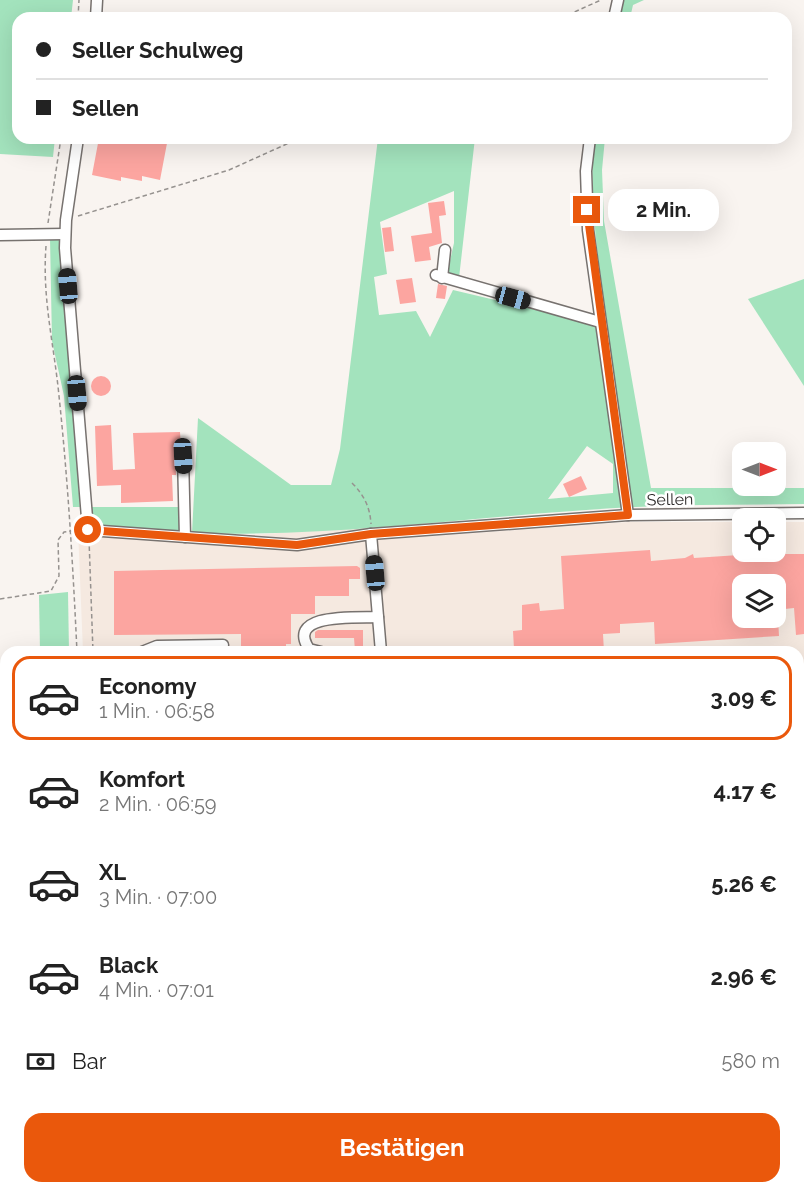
<!DOCTYPE html>
<html lang="de">
<meta charset="utf-8">
<style>
:root{--surface:#fff;--page:#f6f6f6;--text:#222;--muted:#767676;--line:#e0e0e0;--accent:#ea580c}
body{margin:0;font-family:Raleway,sans-serif;background:var(--page);color:var(--text);height:100vh;display:flex;flex-direction:column;font-size:22px;white-space:nowrap}
*{box-sizing:border-box;margin:0}
p{font-size:20px;color:var(--muted)}
.icon{flex:none;width:33px;height:33px;fill:none;stroke:currentColor;stroke-width:2;stroke-linecap:round;stroke-linejoin:round}
.map{position:relative;flex:1;overflow:hidden}
.side{position:absolute;left:0px;top:646px;width:804px;height:548px;display:flex;flex-direction:column;background:var(--surface);border-radius:18px 18px 0 0;box-shadow:0 6px 24px #0002}
.side>*{flex:none}
.top-card{position:absolute;left:12px;top:12px;width:780px;height:132px;border-radius:18px;box-shadow:0 6px 24px #0002;display:grid;align-content:center;height:132px;padding:0 24px;background:var(--surface)}
.needle{width:39px;rotate:90deg}
.fabs{position:absolute;left:732px;top:442px;display:grid;gap:12px}
.fabs a{display:grid;place-items:center;width:54px;height:54px;border-radius:12px;background:var(--surface);box-shadow:0 6px 24px #0002;font-size:30px}
.end{position:absolute;width:27px;height:27px;margin:-14px;border:8px solid #ea580c;background:#fff;box-shadow:0 0 0 3px #fff}
.from{border-radius:50%}
.bubble{position:absolute;height:42px;border-radius:18px;background:var(--surface);box-shadow:0 6px 24px #0002;font-size:20px;font-weight:700;line-height:42px;text-align:center}
.car{position:absolute;width:18px;height:36px;margin:-18px -9px;border-radius:8px;box-shadow:0 0 4px 2px #0007;background:linear-gradient(#222 24%,#8ab4d8 0 40%,#222 0 76%,#8ab4d8 0 86%,#222 0)}
.top-card b{display:flex;align-items:center;gap:21px;height:57px;font-size:22px}
.top-card b+b{border-top:2px solid var(--line)}
.top-card i{width:15px;height:15px;background:var(--text)}
ul{padding:10px 0 0;list-style:none}
li{display:flex;align-items:center;gap:18px;height:84px;margin:0 12px 9px;padding:0 12px;border:3px solid transparent;border-radius:18px}
li div{flex:1}
li b{display:block;font-size:22px}
li em{font-style:normal;font-weight:700}
li.on{border-color:var(--accent)}
li>.icon{width:54px;height:54px;stroke-width:1.5}
.pay{display:flex;align-items:center;gap:15px;height:66px;padding:0 24px;font-size:22px}
.pay p{margin-inline-start:auto}
.primary-button{display:flex;gap:12px;margin-top:auto;padding:12px 24px}
.primary-button a{flex:1;height:69px;border-radius:18px;background:var(--accent);color:#fff;font-size:24px;font-weight:700;line-height:69px;text-align:center}
.map>svg:first-child{display:block}
.built{fill:#f5e9e0;fill-rule:evenodd}
.green{fill:#a3e3bd;fill-rule:evenodd}
.building{fill:#fca5a0}
.lines{fill:none;stroke-linecap:round;stroke-linejoin:round}
.minor-casing{stroke:#77726f;stroke-width:13}
.path{stroke:#96928f;stroke-width:1.5;stroke-dasharray:4.5 3;stroke-linecap:butt}
.minor{stroke:#fff;stroke-width:10}
.route{stroke:#ea580c;stroke-width:8}
.labels{text-anchor:middle;stroke-width:5;stroke-linejoin:round;paint-order:stroke}
.street-label{font-size:16px;fill:#2f2d2c;stroke:#fff}
</style>
<div class="map">
<svg width="804" height="1193" viewBox="0 0 804 1193">
<rect width="100%" height="100%" fill="#f9f4f0"/>
<path class="built" d="M628,522H742V552H776V522H804V1193H88V1188H798V652H83L78,529L250,535L377,526L379,540ZM742,585H776V618H742Z"/>
<g class="green">
<path d="M0,0H73L71,18H18V138H55L53,157L0,154Z"/>
<path d="M624,0H644L633,5L630,18H620Z"/>
<path d="M378,138H475L459,278L447,274L454,243V191L380,222L387,274L374,277L379,315L416,311L430,337L453,290L608,327C599,264 588,202 594,138H605L602,170L604,221L651,488H804V504C748,505 692,504 636,507C488,514 340,538 192,533L198,418L291,485H331L340,449ZM587,446L613,464V493L548,499Z"/>
<path d="M50,238L60,239L80,507H73L64,396L52,341Z"/>
<path d="M804,279V386L748,299Z"/>
<path d="M90,507H180L179,532L92,525Z"/>
<path d="M68,592L69,652H40L39,595Z"/>
<path d="M804,697V766H798V698Z"/>
</g>
<g class="building">
<path d="M99,138H168L160,180L142,176V181L121,177V181L92,175Z"/>
<path d="M444,201L446,215L439,216L442,243L429,247L431,260L415,262L411,236L432,233L428,203Z"/>
<path d="M391,227L394,251L385,252L382,228Z"/>
<path d="M412,278L416,302L400,304L396,280Z"/>
<path d="M438,284L447,286L445,299L436,298Z"/>
<circle cx="101" cy="386" r="10"/>
<path d="M111,425L113,470L135,469L133,433L180,432L181,447L175,448L176,475H172L173,501L121,503V485L97,486L95,426Z"/>
<path d="M581,476L587,489L569,497L563,484Z"/>
<path d="M650,550L651,561L685,558L693,554L694,558L739,555V551L748,554H804V634L796,635L794,608L776,610V585H742V618H778L779,636L655,644L654,622L620,624V633L603,634L604,652H523V649H514L513,631L522,630V605L539,603L540,611L564,609L561,556Z"/>
<path d="M357,566L360,568V579H349V596H315V614H291V644H286V652H241V634L114,635V571Z"/>
<path d="M318,630H363V650L355,651L354,638H315V632Z"/>
</g>
<g class="lines">
<g class="minor-casing">
<g id="minor">
<path d="M96,18L97,0"/>
<path d="M614,18L618,0"/>
<path d="M78,138L66,220L65,248L88,530L297,545L371,534L628,515L804,513"/>
<path d="M590,138L586,171L588,230L628,515"/>
<path d="M0,235L65,234"/>
<path d="M436,275L600,322"/>
<path d="M442,278L445,250"/>
<path d="M183,456L185,537"/>
<path d="M371,534L381,652"/>
<path d="M142,652L157,646L223,645"/>
<path d="M321,652L309,649C285,612 358,618 378,617"/>
<path d="M798,778H804"/>
<path d="M0,783H6"/>
<path d="M798,941L804,940"/>
<path d="M798,1071L804,1091"/>
<path d="M798,1160L804,1159"/>
<path d="M75,1188V1193"/>
<path d="M224,1188V1193"/>
<path d="M627,1188L629,1193"/>
<path d="M266,1193V1188"/>
<path d="M304,1193V1188"/>
<path d="M410,1193L411,1188"/>
</g>
</g>
<g class="path">
<path d="M78,18L79,0"/>
<path d="M561,18L601,0"/>
<path d="M78,216L229,170L300,138"/>
<path d="M48,223L61,138"/>
<path d="M46,246C42,299 54,344 59,396C68,481 73,567 77,652"/>
<path d="M352,483C364,495 370,507 371,524"/>
<path d="M89,539L93,652"/>
<path d="M0,599L51,591L59,576L58,540L64,532L78,530"/>
<path d="M798,1059H804"/>
<path d="M88,1188V1193"/>
<path d="M103,1193V1188"/>
</g>
<use href="#minor" class="minor"/>
</g>
<g class="lines">
<path class="route" d="M88,530L297,545L371,534L628,515L587,210"/>
</g>
<g class="labels">
<g class="street-label">
<text transform="translate(670 499) rotate(-1)" y="6">Sellen</text>
</g>
</g>
</svg>
<div class="fabs">
<a><svg class="needle" viewBox="-14 -14 28 28"><path d="M0-13l5 13h-10z" fill="#e53935"/><path d="M0 13l5-13h-10z" fill="#767676"/></svg></a>
<a><svg class="icon" aria-label="locate" viewBox="0 0 24 24"><circle cx="12" cy="12" r="6"/><path d="M12 2v4M12 18v4M2 12h4M18 12h4"/></svg></a>
<a><svg class="icon" aria-label="layers" viewBox="0 0 24 24"><path d="M12 4l9 5-9 5-9-5zM3 14l9 5 9-5"/></svg></a>
</div>
<i class="end from" style="left:88px;top:530px"></i>
<i class="end" style="left:587px;top:210px"></i>
<div class="bubble" style="left:608px;top:189px;width:111px">2 Min.</div>
<i class="car" style="left:68px;top:286px;rotate:355deg"></i>
<i class="car" style="left:513px;top:298px;rotate:105deg"></i>
<i class="car" style="left:77px;top:393px;rotate:175deg"></i>
<i class="car" style="left:183px;top:456px;rotate:177deg"></i>
<i class="car" style="left:375px;top:573px;rotate:355deg"></i>
<div class="top-card">
<b><i class="from"></i>Seller Schulweg</b>
<b><i></i>Sellen</b>
</div>
<section class="side">
<ul>
<li class="on"><svg class="icon" aria-label="car" viewBox="0 0 24 24"><path d="M5 17H2v-5l4-1 3-4h7l3 4 3 1v5h-3M9 17h6M6 11h13"/><circle cx="7" cy="17" r="2"/><circle cx="17" cy="17" r="2"/></svg><div><b>Economy</b><p>1 Min. · 06:58</p></div><em>3.09 €</em></li>
<li><svg class="icon" aria-label="car" viewBox="0 0 24 24"><path d="M5 17H2v-5l4-1 3-4h7l3 4 3 1v5h-3M9 17h6M6 11h13"/><circle cx="7" cy="17" r="2"/><circle cx="17" cy="17" r="2"/></svg><div><b>Komfort</b><p>2 Min. · 06:59</p></div><em>4.17 €</em></li>
<li><svg class="icon" aria-label="car" viewBox="0 0 24 24"><path d="M5 17H2v-5l4-1 3-4h7l3 4 3 1v5h-3M9 17h6M6 11h13"/><circle cx="7" cy="17" r="2"/><circle cx="17" cy="17" r="2"/></svg><div><b>XL</b><p>3 Min. · 07:00</p></div><em>5.26 €</em></li>
<li><svg class="icon" aria-label="car" viewBox="0 0 24 24"><path d="M5 17H2v-5l4-1 3-4h7l3 4 3 1v5h-3M9 17h6M6 11h13"/><circle cx="7" cy="17" r="2"/><circle cx="17" cy="17" r="2"/></svg><div><b>Black</b><p>4 Min. · 07:01</p></div><em>2.96 €</em></li>
</ul>
<div class="pay"><svg class="icon" aria-label="cash" viewBox="0 0 24 24"><path d="M3 7h18v10H3z"/><circle cx="12" cy="12" r="2"/></svg>Bar<p>580 m</p></div>
<div class="primary-button"><a>Bestätigen</a></div>
</section>
</div>
